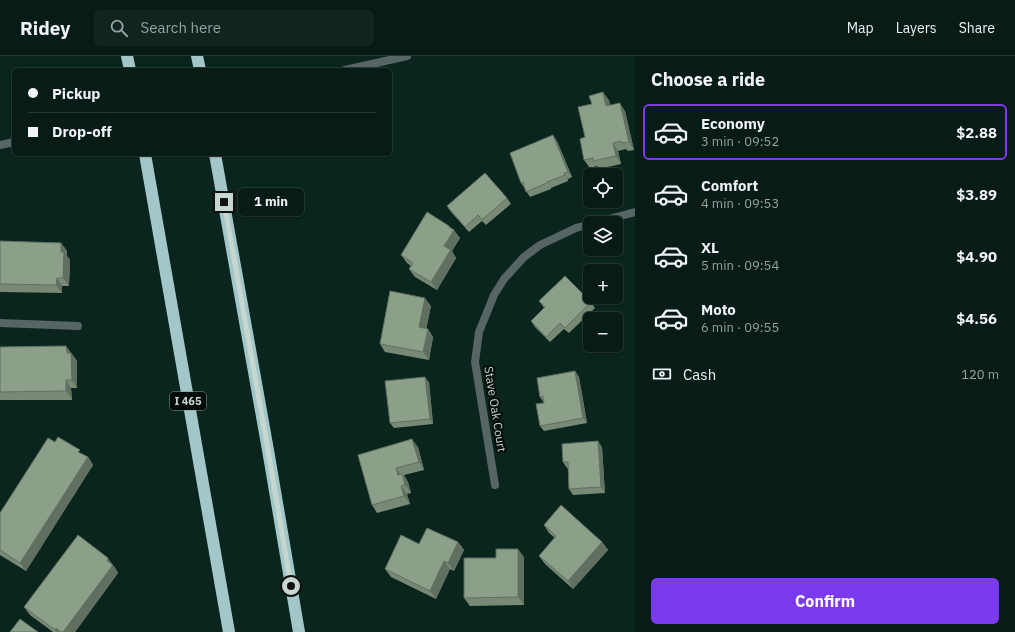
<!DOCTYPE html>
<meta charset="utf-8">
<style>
:root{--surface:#071c16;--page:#10251f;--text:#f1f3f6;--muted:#98a1a1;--line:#283a35;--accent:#7c3aed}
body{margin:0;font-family:"IBM Plex Sans",sans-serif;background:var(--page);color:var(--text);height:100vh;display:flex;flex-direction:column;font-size:15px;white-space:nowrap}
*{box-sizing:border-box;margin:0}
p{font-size:13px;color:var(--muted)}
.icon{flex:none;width:22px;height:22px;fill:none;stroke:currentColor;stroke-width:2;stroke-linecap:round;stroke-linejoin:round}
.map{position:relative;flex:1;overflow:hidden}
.side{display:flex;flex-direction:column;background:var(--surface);width:380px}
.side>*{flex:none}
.hud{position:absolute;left:12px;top:12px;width:380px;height:88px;border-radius:6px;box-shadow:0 1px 3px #0004,0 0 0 1px var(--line);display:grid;align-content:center;height:88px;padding:0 16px;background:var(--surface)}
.fabs{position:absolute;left:583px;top:112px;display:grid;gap:8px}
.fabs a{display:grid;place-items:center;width:40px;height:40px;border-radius:6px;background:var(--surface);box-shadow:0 1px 3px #0004,0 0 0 1px var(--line);font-size:20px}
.end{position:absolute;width:18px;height:18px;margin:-9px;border:5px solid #c6d6d0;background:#111;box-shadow:0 0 0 2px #111}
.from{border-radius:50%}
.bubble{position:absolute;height:28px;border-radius:6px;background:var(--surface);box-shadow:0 1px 3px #0004,0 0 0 1px var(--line);font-size:13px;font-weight:800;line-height:28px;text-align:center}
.hud b{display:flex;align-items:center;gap:14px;height:38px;font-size:15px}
.hud b+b{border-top:1px solid var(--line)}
.hud i{width:10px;height:10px;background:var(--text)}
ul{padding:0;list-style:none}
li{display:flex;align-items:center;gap:12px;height:56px;margin:0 8px 6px;padding:0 8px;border:2px solid transparent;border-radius:6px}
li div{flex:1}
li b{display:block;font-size:15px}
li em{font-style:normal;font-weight:800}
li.current{border-color:var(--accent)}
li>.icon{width:36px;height:36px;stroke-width:1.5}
h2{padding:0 16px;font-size:18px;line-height:48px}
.pay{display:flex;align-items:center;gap:10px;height:44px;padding:0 16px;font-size:15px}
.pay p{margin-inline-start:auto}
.button{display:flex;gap:8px;margin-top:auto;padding:8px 16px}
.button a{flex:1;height:46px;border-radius:6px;background:var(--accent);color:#fff;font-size:16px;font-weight:800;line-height:46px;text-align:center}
header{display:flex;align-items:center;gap:24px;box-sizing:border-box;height:56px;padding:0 20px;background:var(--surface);border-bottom:1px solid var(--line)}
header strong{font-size:19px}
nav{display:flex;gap:22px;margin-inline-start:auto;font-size:14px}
.search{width:280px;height:36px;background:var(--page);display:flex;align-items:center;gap:10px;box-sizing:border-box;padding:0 14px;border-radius:6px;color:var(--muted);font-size:15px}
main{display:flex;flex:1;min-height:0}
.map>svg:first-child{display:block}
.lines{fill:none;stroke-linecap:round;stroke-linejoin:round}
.minor{stroke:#576565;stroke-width:8}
.tertiary{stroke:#576565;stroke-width:8}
.motorway{stroke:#a3c7c8;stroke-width:12}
.wall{fill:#788976}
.shaded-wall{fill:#616f60}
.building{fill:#8b9f89;stroke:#616f60}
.route{stroke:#c6d6d0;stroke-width:5}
.labels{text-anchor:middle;stroke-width:4;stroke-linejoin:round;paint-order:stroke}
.shield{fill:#030c08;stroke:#8c9994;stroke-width:1}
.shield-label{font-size:11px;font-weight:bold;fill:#c6d6d0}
.street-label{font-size:12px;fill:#c6d6d0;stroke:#030c08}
</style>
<header>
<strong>Ridey</strong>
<div class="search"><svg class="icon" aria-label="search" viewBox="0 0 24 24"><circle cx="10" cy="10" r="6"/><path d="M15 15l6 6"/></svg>Search here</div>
<nav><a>Map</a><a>Layers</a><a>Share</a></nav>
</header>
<main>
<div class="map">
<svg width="635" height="576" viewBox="0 0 635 576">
<rect width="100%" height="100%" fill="#09251d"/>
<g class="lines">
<g class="minor">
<path d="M594,167L635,156"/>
<path d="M0,267L78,270"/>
<path d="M495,429L475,306L479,276L494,239L504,223L524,201L540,189L576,172L590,168"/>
</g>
<g class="tertiary">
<path d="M345,14L407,0"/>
<path d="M0,89L14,86"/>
</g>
<g class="motorway">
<path d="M127,0L130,14"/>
<path d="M197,0L200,14"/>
<path d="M145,98L229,576"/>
<path d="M215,98L268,394L299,576"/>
</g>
</g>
<g class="wall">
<path d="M609,44L610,50L625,55L634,94L628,95L626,93L618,95L621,108L599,113L597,110L590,112L584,104L585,81Z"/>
<path d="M557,85L572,121L568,123V125L551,132V133L530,141L521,127Z"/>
<path d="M507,142L511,148L486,169L482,165L469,176L451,156L447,150Z"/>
<path d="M449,170L460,182L452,195L456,202L437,234L415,221L409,213L411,210L407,207L401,199Z"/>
<path d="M0,185L61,187L67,195V200L70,204L69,230H62V237L0,236Z"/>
<path d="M539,245L591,246L595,252L569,277L564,273L550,286L535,271L531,265L544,252Z"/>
<path d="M431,250L426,273H428L433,281L429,304L385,296L380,288Z"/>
<path d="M66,290L77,305V332H71L72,344H0V291Z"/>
<path d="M575,315L579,321L587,367L544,375L540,370L544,347L540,341Z"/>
<path d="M429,326L433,368L394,372L390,367Z"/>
<path d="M55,386L82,398L88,401L93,409L26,515L0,499V457Z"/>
<path d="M418,391L424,414L404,419L408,426L411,437L407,438L410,448L377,457L372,449L358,399Z"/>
<path d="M602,391L605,437L573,439L569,433L568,412H567L563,406Z"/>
<path d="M544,469L602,486L608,494L573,533L545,508L539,500L555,482L549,477Z"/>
<path d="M458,486L464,494L454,515L450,513L436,543L391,521L385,513L419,488Z"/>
<path d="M524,501V549L470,550L464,542L496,502Z"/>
<path d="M114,510L118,517L75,576H53L30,559L24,551Z"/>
</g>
<g class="shaded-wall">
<path d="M603,36L609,44L612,58L606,50Z"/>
<path d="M620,47L625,55L634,94L629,86Z"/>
<path d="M553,79L557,85L572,121L568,116Z"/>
<path d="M613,87L618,95L621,108L616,100Z"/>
<path d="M564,117L568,123V125Z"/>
<path d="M449,170L453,175L454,174L460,182L452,195L456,202L437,234L431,226L444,190Z"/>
<path d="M61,187L67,195V200L70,204L69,230L63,222L61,196Z"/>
<path d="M57,222L62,230V237L56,229Z"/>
<path d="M425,242L431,250L425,280L419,271Z"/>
<path d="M428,273L433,281L429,304L423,296Z"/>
<path d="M66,290L77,305V332L72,324L67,297Z"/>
<path d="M575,315L579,321L587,367L583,362Z"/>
<path d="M425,321L429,326L433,368L430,363Z"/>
<path d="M66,324L71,332L72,344L66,335Z"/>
<path d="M412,383L418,391L424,414L419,406Z"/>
<path d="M598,385L602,391L605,437L601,431Z"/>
<path d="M88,401L93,409L26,515L20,507Z"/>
<path d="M396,412L402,420L398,419Z"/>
<path d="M402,418L408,426L411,437L405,429Z"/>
<path d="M401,430L407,438L410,448L404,440Z"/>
<path d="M458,486L464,494L454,515L448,507Z"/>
<path d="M602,486L608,494L573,533L568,525Z"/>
<path d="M518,493L524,501V549L518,541Z"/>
<path d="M108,502L118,517L75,576H63Z"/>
<path d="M444,505L450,513L436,543L430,535Z"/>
<path d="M56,572L59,576H56L55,574Z"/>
</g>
<g class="building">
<path d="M603,36L606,50L620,47L629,86L622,87L621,85L613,87L616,100L593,105V102L584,104L580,83L585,81L578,51L592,48L589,40Z"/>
<path d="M553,79L568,116L564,117L565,119L547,126V127L526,136L523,126L521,127L510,97Z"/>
<path d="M485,117L507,142L482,164L478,159L465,171L447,150Z"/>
<path d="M427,156L449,170V171L454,174L444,190L451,194L450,195L431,226L409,213L413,207L401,199Z"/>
<path d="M0,185L61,187V196H64L63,222H57L56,229L0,228Z"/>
<path d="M565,220L591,246L565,272L560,267L546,281L531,265L545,251L539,245Z"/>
<path d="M390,235L425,242L419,271L428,273L423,296L380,288Z"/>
<path d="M66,290L67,297H71L72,324H66V335L0,336V291Z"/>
<path d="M575,315L583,362L540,370L536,348L544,347L543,340L540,341L537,322Z"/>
<path d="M425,321L430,363L390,367L385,325Z"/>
<path d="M58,381L80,394L78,396L88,401L20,507L0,494V457L48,382L55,386Z"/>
<path d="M412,383L419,406L396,412L398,419L402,418L405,429L401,430L404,440L372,449L358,399Z"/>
<path d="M598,385L601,431L569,433L568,406H563L562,388Z"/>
<path d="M561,449L602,486L568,525L539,500L556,480L544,469Z"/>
<path d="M427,472L458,486L448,507L444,505L430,535L385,513L401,479L419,488Z"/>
<path d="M78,479L108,502L107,505L113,509L63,576H61L56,572L55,574L24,551Z"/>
<path d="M496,493H518V541L464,542V502H496Z"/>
<path d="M20,563L38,576H10Z"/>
</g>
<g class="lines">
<path class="route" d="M224,146L268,394L291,530"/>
</g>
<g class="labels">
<rect class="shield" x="170" y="336" width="36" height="18" rx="3"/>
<g class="shield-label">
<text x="188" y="349">I 465</text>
</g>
<g class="street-label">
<text transform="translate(495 353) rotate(81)" y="4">Stave Oak Court</text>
</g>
</g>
</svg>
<div class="fabs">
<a><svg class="icon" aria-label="locate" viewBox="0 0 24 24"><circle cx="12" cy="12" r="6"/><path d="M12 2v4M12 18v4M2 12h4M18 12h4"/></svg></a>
<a><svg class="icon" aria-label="layers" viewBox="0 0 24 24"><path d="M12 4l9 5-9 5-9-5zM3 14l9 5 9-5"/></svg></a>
<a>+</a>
<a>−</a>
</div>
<i class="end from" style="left:291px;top:530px"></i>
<i class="end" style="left:224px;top:146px"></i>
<div class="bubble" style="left:238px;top:132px;width:66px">1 min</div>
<div class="hud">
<b><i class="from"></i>Pickup</b>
<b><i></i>Drop-off</b>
</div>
</div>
<section class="side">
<h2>Choose a ride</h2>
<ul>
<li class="current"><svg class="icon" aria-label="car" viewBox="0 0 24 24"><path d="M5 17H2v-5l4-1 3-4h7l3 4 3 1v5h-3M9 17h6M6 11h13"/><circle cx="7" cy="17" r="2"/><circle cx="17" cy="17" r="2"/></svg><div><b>Economy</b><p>3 min · 09:52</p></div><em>$2.88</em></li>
<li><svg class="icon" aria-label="car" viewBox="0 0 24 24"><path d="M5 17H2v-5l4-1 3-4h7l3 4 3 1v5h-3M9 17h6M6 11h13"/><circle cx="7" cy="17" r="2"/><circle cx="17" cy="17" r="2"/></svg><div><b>Comfort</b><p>4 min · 09:53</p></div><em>$3.89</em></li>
<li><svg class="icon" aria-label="car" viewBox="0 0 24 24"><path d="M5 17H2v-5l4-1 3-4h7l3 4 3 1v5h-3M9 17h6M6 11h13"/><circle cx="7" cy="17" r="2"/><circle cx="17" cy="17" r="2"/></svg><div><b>XL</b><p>5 min · 09:54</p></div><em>$4.90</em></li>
<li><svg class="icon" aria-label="car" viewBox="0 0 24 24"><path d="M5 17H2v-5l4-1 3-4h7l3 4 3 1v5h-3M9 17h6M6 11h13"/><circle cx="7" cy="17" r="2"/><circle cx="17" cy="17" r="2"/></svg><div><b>Moto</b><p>6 min · 09:55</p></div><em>$4.56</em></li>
</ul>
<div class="pay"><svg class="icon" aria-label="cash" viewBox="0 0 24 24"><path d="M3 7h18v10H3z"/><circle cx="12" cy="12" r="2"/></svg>Cash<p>120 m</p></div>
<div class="button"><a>Confirm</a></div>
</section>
</main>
